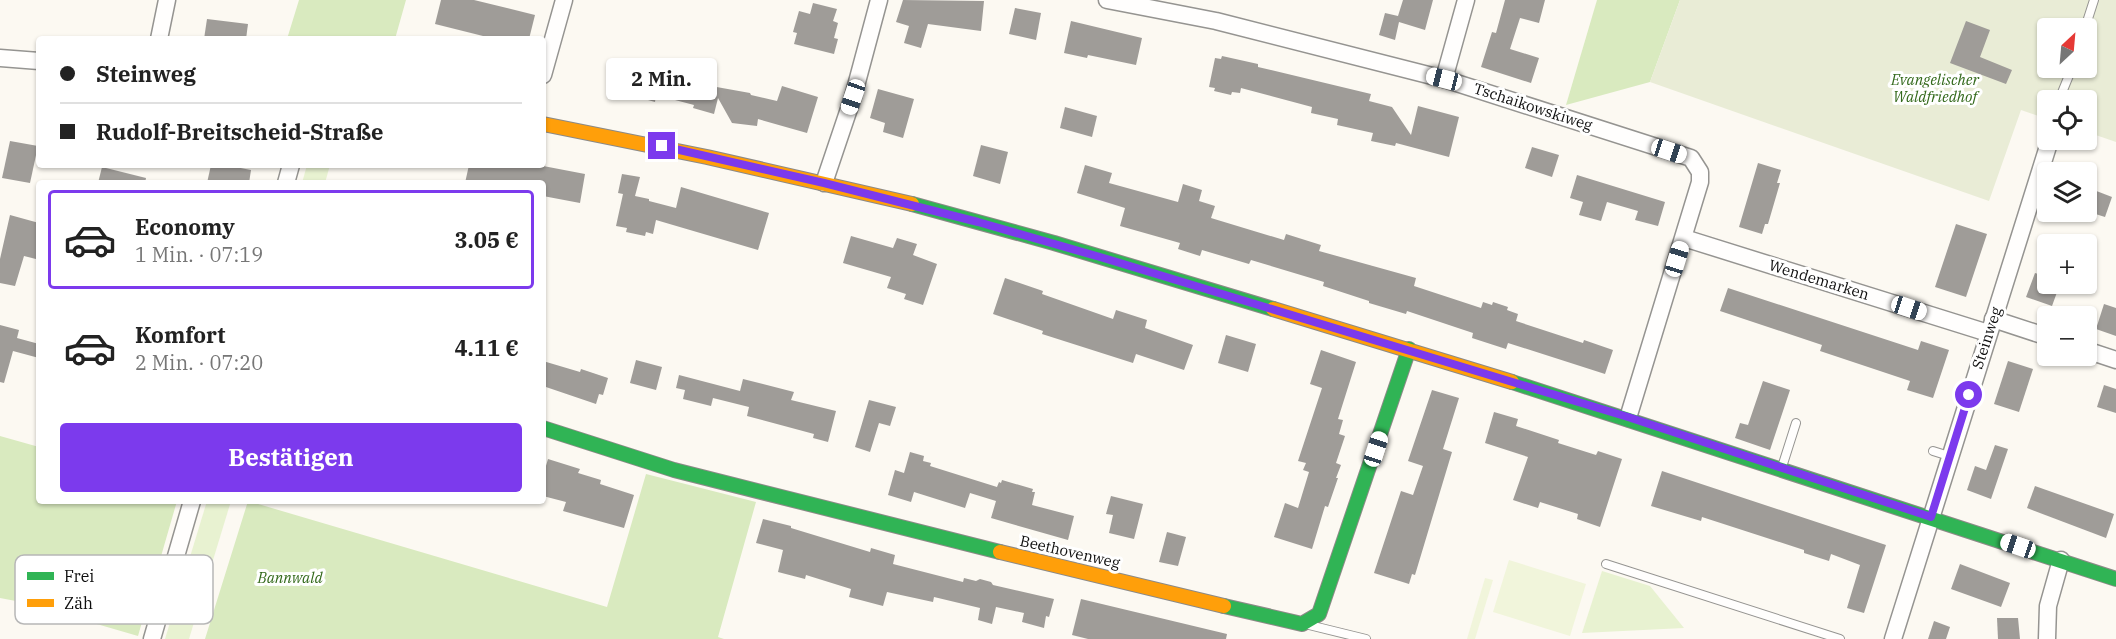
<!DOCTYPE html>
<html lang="de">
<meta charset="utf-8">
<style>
:root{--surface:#fff;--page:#f2f2f2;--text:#222;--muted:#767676;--line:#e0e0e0;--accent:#7c3aed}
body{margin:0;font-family:"IBM Plex Serif",serif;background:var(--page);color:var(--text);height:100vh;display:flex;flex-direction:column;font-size:22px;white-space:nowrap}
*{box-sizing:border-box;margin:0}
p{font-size:20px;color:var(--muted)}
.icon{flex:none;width:33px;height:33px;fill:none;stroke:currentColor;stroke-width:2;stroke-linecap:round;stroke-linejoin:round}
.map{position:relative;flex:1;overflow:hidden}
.details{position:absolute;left:36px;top:180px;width:510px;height:324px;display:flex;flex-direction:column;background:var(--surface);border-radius:6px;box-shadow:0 2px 4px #0004}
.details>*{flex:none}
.top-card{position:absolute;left:36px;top:36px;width:510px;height:132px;border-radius:6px;box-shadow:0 2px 4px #0004;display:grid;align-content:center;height:132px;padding:0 24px;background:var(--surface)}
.needle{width:39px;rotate:26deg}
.fabs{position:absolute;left:2037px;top:18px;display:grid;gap:12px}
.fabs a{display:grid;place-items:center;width:60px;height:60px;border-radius:6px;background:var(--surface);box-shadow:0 2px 4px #0004;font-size:30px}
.end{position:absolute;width:27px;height:27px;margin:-14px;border:8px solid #7c3aed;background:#fff;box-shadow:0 0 0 3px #fff}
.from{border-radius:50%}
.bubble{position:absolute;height:42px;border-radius:6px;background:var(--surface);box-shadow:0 2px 4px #0004;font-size:20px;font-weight:700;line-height:42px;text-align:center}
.car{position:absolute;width:18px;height:36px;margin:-18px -9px;border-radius:8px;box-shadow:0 0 4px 2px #0007;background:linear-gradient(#fff 24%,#345 0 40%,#fff 0 76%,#345 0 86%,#fff 0)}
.top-card b{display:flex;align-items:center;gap:21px;height:57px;font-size:22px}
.top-card b+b{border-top:2px solid var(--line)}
.top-card i{width:15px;height:15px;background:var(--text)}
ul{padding:10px 0 0;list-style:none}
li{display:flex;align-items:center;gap:18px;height:99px;margin:0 12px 9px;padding:0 12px;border:3px solid transparent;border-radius:6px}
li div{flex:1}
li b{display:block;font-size:22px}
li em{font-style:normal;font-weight:700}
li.on{border-color:var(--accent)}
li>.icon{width:54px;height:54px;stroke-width:1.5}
.cta{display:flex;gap:12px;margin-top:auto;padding:12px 24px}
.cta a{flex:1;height:69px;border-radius:6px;background:var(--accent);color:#fff;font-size:24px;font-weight:700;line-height:69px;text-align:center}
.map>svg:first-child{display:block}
.green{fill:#e8f2d1}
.forest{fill:#d9eabf}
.cemetery{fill:#e9ecd6;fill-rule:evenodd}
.pitch{fill:#f1f5db}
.building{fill:#9f9c98}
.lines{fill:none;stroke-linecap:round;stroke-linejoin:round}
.lane-casing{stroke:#959491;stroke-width:10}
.street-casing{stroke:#959491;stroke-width:19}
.fast-casing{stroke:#8c8a87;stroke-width:16}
.slow-casing{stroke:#8c8a87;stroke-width:16}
.lane{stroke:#fffefd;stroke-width:8}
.street{stroke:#fffefd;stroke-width:16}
.fast{stroke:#30b455;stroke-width:14}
.slow{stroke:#ff9f0a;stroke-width:14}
.route{stroke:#7c3aed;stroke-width:8}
.labels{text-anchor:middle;stroke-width:6;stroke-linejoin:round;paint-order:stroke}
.park-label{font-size:15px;font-style:italic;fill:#33691b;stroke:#fff}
.street-label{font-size:15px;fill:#0e0e0e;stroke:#fff}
.key{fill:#fff;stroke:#b7b7b7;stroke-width:1.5}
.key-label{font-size:16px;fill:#0e0e0e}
</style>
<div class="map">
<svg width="2116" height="639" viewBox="0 0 2116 639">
<rect width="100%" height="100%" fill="#fcf9f2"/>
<g class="green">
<path d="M307,165H330L325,183H302Z"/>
<path d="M207,501H231L189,639H165Z"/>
<path d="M1602,571L1650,586L1684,628L1582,633Z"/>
</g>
<g class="forest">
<path d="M299,0H406L395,39L346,37V39H287Z"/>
<path d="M1597,0H1680L1650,82L1566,105Z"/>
<path d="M0,436L39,447V501H177L138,636L21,602L0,598Z"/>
<path d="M646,474L756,502L718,637L724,639H205L248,501L607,607Z"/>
</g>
<path class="cemetery" d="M1680,0H2116V142L2087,132L2086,100H2048L2047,119L2021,110L1989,201L1650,82ZM2048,28H2086V68H2048Z"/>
<g class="pitch">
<path d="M1509,560L1586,584L1570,636L1493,612Z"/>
<path d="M1485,578L1493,580L1475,639H1467Z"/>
</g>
<g class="building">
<path d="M441,0H474L535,15L529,39H495L435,24Z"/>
<path d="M903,0L984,1L981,31L928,24L921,48L904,43L909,26L896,22Z"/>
<path d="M1403,0H1433L1425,30L1399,22L1395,40L1379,35L1385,13L1398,16Z"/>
<path d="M1505,0H1545L1539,23L1520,18L1510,49L1539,58L1531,83L1481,67L1492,32L1496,33Z"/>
<path d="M813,3L837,9L833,21L838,23L834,38L838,39L834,54L794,44L797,33L793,32L799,11L810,14Z"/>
<path d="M1015,8L1041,13L1036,40L1009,34Z"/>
<path d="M207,19L248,24L246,39H204Z"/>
<path d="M1071,21L1142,38L1136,65L1088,55L1087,58L1064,53Z"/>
<path d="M1966,21L1990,30L1980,57L2012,70L2006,84L1950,63Z"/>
<path d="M1222,56L1258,64V67L1371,94L1369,101L1392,107L1411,135L1418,106L1459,117L1449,157L1396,143L1395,146L1371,141L1373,133L1337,125L1338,119L1311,113L1312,107L1241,88L1240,93L1232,92L1231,95L1214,91L1215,88L1209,87L1215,58L1221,59Z"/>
<path d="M628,59L713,80L711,86L750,93L751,95L777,101L782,86L818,97L807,133L758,119L757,126L732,123L718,98L714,114L693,108L694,105L656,95L655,102L620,92Z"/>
<path d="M878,89L914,99L903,138L883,132L885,123L870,118Z"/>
<path d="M1065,107L1097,116L1092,137L1060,128Z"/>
<path d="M10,141L38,146L30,183L2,178Z"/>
<path d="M981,145L1008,152L1000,184L973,176Z"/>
<path d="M1532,147L1559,155L1552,177L1525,168Z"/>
<path d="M1758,163L1781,170L1777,183H1780L1768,224H1765L1762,234L1739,227Z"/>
<path d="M211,165H225L251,170L249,183H207Z"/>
<path d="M469,165H538L585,174L580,203L543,196V183H465Z"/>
<path d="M1085,165L1112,173L1109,183L1178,202L1183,184L1202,190L1199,201L1215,206L1211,218L1284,240L1286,234L1321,245L1319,251L1416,278L1414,286L1481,308L1483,302L1492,305L1493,302L1508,307L1507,310L1518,314L1516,321L1583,343L1584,340L1613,350L1605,374L1508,343L1506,349L1472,338L1473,333L1407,311L1406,314L1369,303V301L1323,286L1324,282L1251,260L1249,264L1202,250L1200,256L1178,249L1180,243L1120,226L1125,208L1077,193Z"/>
<path d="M102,167L146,178L145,183H98Z"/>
<path d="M622,174L640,177L635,196L649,199V201L676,208L681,187L769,213L758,250L656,220L653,234L646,232L645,236L626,232L627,228L616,226L623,194L618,193Z"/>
<path d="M1577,175L1665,202L1658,226L1635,220L1638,211L1607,202L1601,221L1579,215L1583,202L1570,198Z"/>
<path d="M2086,187L2112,197L2105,217L2086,211Z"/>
<path d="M10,215L39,223V248L36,259L24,256L15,286L0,283V259Z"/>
<path d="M1956,224L1987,234L1966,297L1935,287Z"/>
<path d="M851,236L893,248L897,238L917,244L913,255L937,264L923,305L904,299L906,294L887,288L891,277L843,263Z"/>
<path d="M2035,273L2048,277V284H2060L2052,306L2026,297Z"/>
<path d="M1005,278L1043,291L1042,294L1113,319L1116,310L1147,320L1145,328L1193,345L1184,370L1136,354L1133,363L1042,334L1043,331L993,314Z"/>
<path d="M1728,288L1918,350L1921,341L1949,350L1933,398L1907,390L1910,381L1820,351L1822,345L1720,311Z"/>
<path d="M2104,304L2116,308V336L2096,329Z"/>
<path d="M0,325L19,330L17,338L39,344V358L13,351L4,383L0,382Z"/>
<path d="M1226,335L1256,344L1248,372L1218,363Z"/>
<path d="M1321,350L1356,362L1338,419L1343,420L1339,434L1345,436L1336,463L1341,465L1336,478H1338L1328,507L1325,506L1312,549L1274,537L1285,503L1298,508L1309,472L1303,470L1306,463L1298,461L1322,388L1310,384Z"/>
<path d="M636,360L662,367L656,390L630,383Z"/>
<path d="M543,361L580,372L581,369L608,378L603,395L599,394L596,404L543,386Z"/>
<path d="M2008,361L2033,369L2019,412L1994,404Z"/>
<path d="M679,375L740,391L743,379L794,392L791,400L836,411L828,442L813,438L814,434L747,416L749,407L713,398L711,406L683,399L685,390L676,388Z"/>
<path d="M1763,381L1790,390L1770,450L1735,438L1740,423L1748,425Z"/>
<path d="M2104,385L2116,389V413L2097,407Z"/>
<path d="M1432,390L1459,398L1443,449L1452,452L1415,575L1412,574L1409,584L1374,573L1401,491L1413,495L1423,466L1408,461Z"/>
<path d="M869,400L896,407L890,426L879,423L870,452L855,447Z"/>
<path d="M1494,412L1518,419L1516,426L1559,440L1558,443L1596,455L1598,451L1622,459L1600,527L1577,519L1578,514L1540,502L1538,508L1513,500L1528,457L1485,443Z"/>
<path d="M1995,445L2008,449L1991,499L1967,490L1975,466L1986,470Z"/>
<path d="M910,452L924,456L923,461L931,463L930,466L997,487L999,482L1001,483L1002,480L1033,489L1032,492H1035L1032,505L1074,516L1068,540L991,518L996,501L970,493L965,508L914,492L911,502L888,495L895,470L904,473Z"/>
<path d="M548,459L580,469L578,473L601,480L600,484L634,495L624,528L563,511L566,502L543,496V476Z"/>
<path d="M1662,471L1886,545L1864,613L1847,608L1860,565L1831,554L1829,561L1804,553V550L1702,517L1701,521L1651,506Z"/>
<path d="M2035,486L2114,514L2106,538L2027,508Z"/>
<path d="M1111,496L1143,504L1134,539L1109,533L1113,515L1106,514Z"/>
<path d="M763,519L791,526V528L870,552L871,548L895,555L893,564L963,582L964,578L976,581L980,579L991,582L993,585L1054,599L1049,617L1046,616L1044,628L1022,622L1024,613L996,607L992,624L978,620L980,608L934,597L933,602L887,592L883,606L849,597L851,589L806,575L805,579L778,572L783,550L756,543Z"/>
<path d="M1167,532L1186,537L1178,566L1159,562Z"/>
<path d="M1960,564L2010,583L2001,607L1951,589Z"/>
<path d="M1081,599L1227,634L1226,639H1088L1072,635Z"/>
<path d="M1997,618H2018L2020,639H1998Z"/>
<path d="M1934,621L1950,627L1946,639H1928Z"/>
</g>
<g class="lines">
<g class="lane-casing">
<g id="lane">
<path d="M2085,28L2094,0"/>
<path d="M2059,100L2072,68"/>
<path d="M1933,451L1949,456"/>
<path d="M1782,467L1796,423"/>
<path d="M1606,564L1840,639"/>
<path d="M1309,625L1366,639"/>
</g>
</g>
<g class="street-casing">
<g id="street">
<path d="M1107,0L1216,21L1444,79L1691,158L1700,172V182L1628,418"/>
<path d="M159,39L167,0"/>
<path d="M0,58L39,61"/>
<path d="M543,75L564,0"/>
<path d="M1444,79L1466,0"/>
<path d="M286,183L291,165"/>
<path d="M824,183L853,97L879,0"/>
<path d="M1684,238L1988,333"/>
<path d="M1993,319L2048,337"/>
<path d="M2086,350L2116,360"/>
<path d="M152,639L192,501"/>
<path d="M1893,639L2050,140"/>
<path d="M2047,639L2048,606L2061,560"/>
</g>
</g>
<g class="fast-casing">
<g id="fast">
<path d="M912,204L1054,243L1273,309"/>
<path d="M1512,382L2116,579"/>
<path d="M543,428L674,470L1000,552"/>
<path d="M1224,606L1302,624L1319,614L1409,349"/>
</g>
</g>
<g class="slow-casing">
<g id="slow">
<path d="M543,124L707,157L912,204"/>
<path d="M1273,309L1512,382"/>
<path d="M1000,552L1224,606"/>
</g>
</g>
<use href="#lane" class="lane"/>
<use href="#street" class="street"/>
<use href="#fast" class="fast"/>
<use href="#slow" class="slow"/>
</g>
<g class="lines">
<path class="route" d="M662,146L824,183L978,222L1100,257L1628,417L1931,517L1969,395"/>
</g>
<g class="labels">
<g class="park-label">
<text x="1935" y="85">Evangelischer<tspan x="1935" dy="17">Waldfriedhof</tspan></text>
<text x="290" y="583">Bannwald</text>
</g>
<g class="street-label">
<text transform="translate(1533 107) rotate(18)" y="5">Tschaikowskiweg</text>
<text transform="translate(1819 280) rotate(17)" y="5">Wendemarken</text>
<text transform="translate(1987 338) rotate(-72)" y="5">Steinweg</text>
<text transform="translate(1070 552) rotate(13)" y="5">Beethovenweg</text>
</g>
</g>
<rect x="15" y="555" width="198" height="69" rx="9" class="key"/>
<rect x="27" y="572" width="27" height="8" fill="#30b455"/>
<rect x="27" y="599" width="27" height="8" fill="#ff9f0a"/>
<g class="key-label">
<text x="64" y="582">Frei</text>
<text x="64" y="609">Zäh</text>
</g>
</svg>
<div class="fabs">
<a><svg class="needle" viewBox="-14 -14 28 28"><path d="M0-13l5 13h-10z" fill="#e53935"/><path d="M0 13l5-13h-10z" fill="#767676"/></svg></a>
<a><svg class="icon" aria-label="locate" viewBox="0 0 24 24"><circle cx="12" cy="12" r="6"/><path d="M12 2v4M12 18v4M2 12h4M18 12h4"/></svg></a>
<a><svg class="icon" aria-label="layers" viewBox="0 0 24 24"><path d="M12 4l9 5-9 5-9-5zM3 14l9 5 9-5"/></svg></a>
<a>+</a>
<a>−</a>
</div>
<i class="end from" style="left:1969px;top:395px"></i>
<i class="end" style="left:662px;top:146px"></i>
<div class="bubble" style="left:606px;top:58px;width:111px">2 Min.</div>
<i class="car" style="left:1444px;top:79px;rotate:284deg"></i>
<i class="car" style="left:853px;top:97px;rotate:199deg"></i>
<i class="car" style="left:1669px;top:151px;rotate:108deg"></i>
<i class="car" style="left:1677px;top:259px;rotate:17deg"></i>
<i class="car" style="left:1909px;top:308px;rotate:108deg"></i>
<i class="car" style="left:1376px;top:449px;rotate:18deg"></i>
<i class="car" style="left:2018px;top:546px;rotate:289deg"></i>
<div class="top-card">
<b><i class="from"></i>Steinweg</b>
<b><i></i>Rudolf-Breitscheid-Straße</b>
</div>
<section class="details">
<ul>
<li class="on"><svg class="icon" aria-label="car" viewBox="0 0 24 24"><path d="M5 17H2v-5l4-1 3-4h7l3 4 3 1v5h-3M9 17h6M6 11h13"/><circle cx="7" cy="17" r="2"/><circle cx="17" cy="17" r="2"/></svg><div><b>Economy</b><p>1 Min. · 07:19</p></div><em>3.05 €</em></li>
<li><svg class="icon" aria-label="car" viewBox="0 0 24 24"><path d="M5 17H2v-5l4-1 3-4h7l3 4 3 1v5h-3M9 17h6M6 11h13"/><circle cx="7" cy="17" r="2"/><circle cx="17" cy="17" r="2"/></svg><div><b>Komfort</b><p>2 Min. · 07:20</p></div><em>4.11 €</em></li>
</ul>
<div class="cta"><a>Bestätigen</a></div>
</section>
</div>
